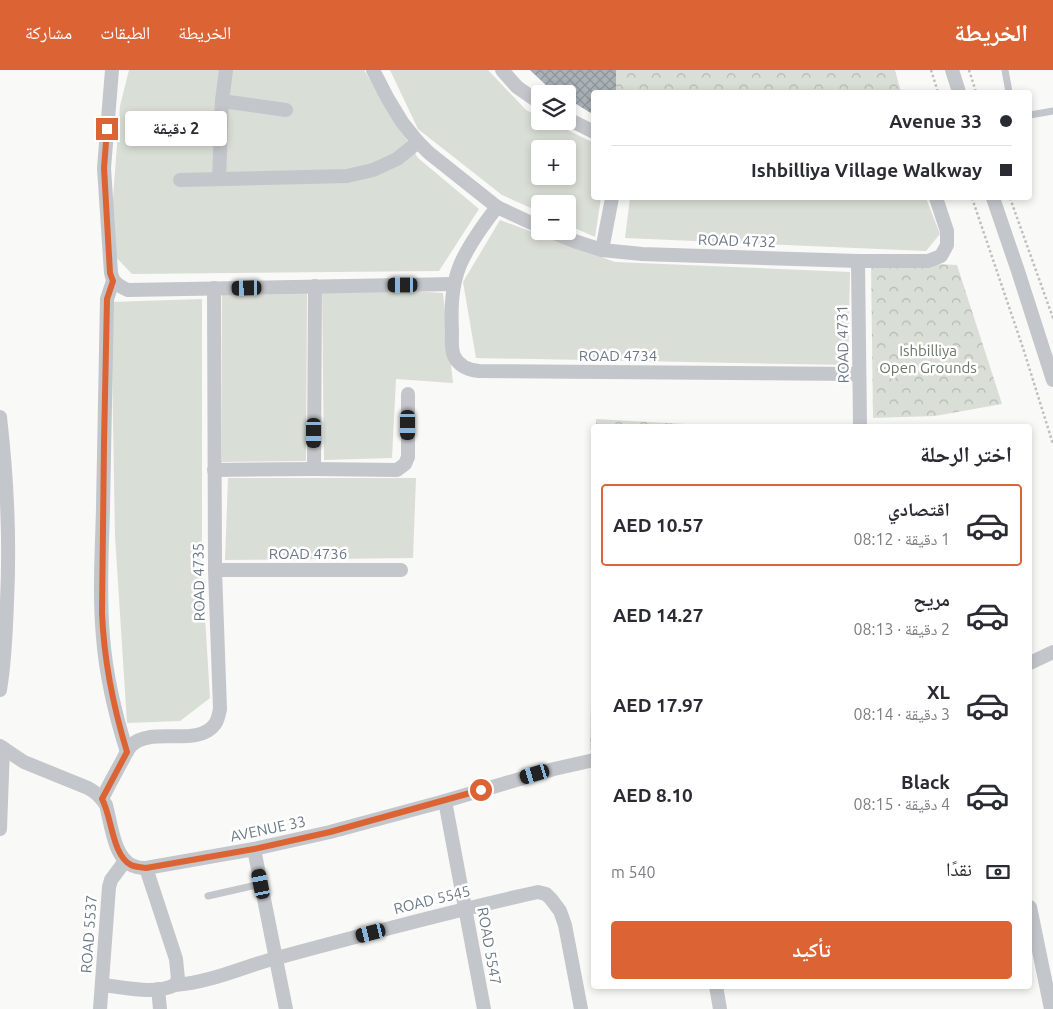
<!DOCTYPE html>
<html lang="ar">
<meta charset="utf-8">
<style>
:root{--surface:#fff;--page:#f7f7f7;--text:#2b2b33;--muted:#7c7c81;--line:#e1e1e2;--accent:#dc6334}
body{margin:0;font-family:Ubuntu,"Noto Naskh Arabic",sans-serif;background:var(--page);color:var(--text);direction:rtl;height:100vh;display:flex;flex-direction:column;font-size:19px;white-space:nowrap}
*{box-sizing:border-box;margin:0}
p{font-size:16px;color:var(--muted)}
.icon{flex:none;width:28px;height:28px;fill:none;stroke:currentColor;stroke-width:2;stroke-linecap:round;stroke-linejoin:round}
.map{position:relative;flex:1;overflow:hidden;direction:ltr}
.drawer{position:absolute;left:591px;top:354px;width:441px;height:565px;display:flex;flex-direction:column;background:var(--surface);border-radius:5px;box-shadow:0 2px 8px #0003;direction:rtl}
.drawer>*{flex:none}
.guide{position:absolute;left:591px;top:20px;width:441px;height:110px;border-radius:5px;box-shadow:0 2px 8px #0003;direction:rtl;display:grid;align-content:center;height:110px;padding:0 20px;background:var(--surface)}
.tools{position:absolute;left:531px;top:15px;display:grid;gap:10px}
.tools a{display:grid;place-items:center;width:45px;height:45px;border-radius:5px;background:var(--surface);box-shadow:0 2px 8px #0003;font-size:25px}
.end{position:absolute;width:22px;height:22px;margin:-11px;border:6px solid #dc6334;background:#fff;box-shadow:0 0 0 2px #fff}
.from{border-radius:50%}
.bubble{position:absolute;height:35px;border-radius:5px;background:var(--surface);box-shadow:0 2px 8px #0003;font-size:16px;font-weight:700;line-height:35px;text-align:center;direction:rtl}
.car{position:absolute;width:15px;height:30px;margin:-15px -8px;border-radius:6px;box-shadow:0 0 4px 1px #0007;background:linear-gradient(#222 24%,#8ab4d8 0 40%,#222 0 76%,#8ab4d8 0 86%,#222 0)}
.guide b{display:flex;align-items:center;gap:18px;height:48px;font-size:19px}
.guide b+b{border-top:1px solid var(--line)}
.guide i{width:12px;height:12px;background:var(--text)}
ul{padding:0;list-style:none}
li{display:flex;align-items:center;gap:15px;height:82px;margin:0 10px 8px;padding:0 10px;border:2px solid transparent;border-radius:5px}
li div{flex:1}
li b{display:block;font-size:19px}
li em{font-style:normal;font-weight:700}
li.selected{border-color:var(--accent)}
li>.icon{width:45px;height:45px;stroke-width:1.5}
h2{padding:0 20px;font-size:22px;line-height:60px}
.pay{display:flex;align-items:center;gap:12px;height:55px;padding:0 20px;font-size:19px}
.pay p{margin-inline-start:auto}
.primary-button{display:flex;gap:10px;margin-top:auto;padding:10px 20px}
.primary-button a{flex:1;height:58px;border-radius:5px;background:var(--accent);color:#fff;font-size:20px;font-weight:700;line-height:58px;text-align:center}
header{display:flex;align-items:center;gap:30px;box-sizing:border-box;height:70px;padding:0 25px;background:var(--accent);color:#fff}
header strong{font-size:24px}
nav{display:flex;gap:28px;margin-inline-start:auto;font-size:18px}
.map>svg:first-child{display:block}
.green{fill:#d9ded6;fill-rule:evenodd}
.park{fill:url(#park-crowns)}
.building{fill:url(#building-cross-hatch)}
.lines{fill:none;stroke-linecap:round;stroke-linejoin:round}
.path{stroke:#bdbfc2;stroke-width:2.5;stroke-dasharray:2.5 2.5;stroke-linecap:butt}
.service{stroke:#c3c6ca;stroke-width:7}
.minor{stroke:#c3c6ca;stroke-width:14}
.route{stroke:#dc6334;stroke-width:6}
.labels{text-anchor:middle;stroke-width:5;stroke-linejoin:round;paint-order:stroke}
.street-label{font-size:15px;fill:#6a7886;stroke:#fff}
.park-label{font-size:15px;fill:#677964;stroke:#fff}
</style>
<header>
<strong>الخريطة</strong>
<nav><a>الخريطة</a><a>الطبقات</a><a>مشاركة</a></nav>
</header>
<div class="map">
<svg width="1053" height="939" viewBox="0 0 1053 939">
<defs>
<pattern id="park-crowns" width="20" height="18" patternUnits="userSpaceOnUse" patternTransform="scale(1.25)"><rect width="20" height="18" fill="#d9ded6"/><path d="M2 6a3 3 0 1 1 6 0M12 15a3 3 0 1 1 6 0" fill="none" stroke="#b4b9b3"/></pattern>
<pattern id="building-cross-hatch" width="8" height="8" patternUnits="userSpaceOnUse" patternTransform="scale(1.25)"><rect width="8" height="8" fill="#aab1b7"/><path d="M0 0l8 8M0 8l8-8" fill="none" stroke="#8e959a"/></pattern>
</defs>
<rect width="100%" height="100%" fill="#f9f9f7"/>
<g class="green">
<path d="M129,0H364L418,88L479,139L439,201L132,204L109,180L120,36Z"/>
<path d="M390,0H488L526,40L540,47V51H549L594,73V128H601L595,167L568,155V134H540V142L502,125L418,59ZM540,79H568V106H540Z"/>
<path d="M630,128H926L940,164L926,181L625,168Z"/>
<path d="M500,150L615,192L850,202L848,295L476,288L463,212Z"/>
<path d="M322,216L443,223L453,313L396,309L392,388L324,390Z"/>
<path d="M307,224L306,391L222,392V225Z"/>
<path d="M202,229V498L210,628L180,651L127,653L115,466L111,232Z"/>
<path d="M228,408H416L413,488L225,490Z"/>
</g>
<g class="park">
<path d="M616,0H895L901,22H616Z"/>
<path d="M871,191L957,195L1002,334L935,346L873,348Z"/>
<path d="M596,349L721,356H596Z"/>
<path d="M594,483V679L590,680Z"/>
</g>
<path class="building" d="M530,0H616V22H594V45L568,29V24H560L547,16Z"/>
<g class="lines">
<g class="path">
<path d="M931,0L938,22"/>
<path d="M969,0L976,22"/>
<path d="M972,128L1023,278L1053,374"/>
<path d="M1010,128L1053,248"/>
</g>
<g class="service">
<path d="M1005,0L1009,22"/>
<path d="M1030,45L1053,41"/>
<path d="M208,826L261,814"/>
</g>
<g class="minor">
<path d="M112,0L104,98L111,203C113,213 119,216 128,220L454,214"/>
<path d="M373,0L388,29L402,52L418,72L429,83L497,137L540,157"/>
<path d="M502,0L517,17L540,33"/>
<path d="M952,0L959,22"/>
<path d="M222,31L286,40"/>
<path d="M568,49L594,62"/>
<path d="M219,109L222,31L226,0"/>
<path d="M180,110L347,106L373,100L397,89L418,72"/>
<path d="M993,128L1018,201L1053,310"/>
<path d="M497,137C483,155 469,174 460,195C451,217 451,240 452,263C452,271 451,279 454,286C459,297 469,300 479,301L859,304"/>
<path d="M549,161L574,171L602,180L642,184L858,191H928L941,186L947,175V161L936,128"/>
<path d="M602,180L612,128"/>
<path d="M858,191L860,356"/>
<path d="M113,211L107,229C106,298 104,368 103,438C102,480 99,524 103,567C106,606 115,644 127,682"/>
<path d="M0,347C7,408 10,470 7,531C6,561 5,591 0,620"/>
<path d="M314,399L315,216"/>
<path d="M214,400L314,399L397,400L405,394L408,387V324"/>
<path d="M215,500H401"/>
<path d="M1030,593L1053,582"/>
<path d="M0,676L24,692L88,718C96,722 101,727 106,735C111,753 114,790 134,796C138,798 142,798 146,798L254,779L330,762L445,731L554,699L594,690"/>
<path d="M102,729C108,716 115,704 122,691C125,686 127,679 132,675C151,656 198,678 215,654C218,650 219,644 220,639L215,500L214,218"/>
<path d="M445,731L484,939"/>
<path d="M0,759L3,678"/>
<path d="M254,779L286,939"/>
<path d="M1030,837L1051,939"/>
<path d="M102,915C124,917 154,925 175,915L178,909L176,889L146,798"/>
<path d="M175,915C213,912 244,896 280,887C366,864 451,841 538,822L546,824L551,829L560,841L565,855L581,939"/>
<path d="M716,916L720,939"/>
<path d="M158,919L160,939"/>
<path d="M100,939L109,817L111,810L125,791"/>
</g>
</g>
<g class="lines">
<path class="route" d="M107,59L104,98L110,203L113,211L107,229L104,373L102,543C104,591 113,636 127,682L102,729C112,747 112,785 131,795C135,797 141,797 146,798L254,779L330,762L481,720"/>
</g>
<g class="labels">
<g class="street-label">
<text transform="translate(737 171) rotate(2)" y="5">ROAD 4732</text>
<text transform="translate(843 274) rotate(-91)" y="5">ROAD 4731</text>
<text x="618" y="291">ROAD 4734</text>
<text x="308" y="489">ROAD 4736</text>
<text transform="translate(199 512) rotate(-91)" y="5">ROAD 4735</text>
<text transform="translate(268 759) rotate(-12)" y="5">AVENUE 33</text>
<text transform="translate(432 830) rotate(-14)" y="5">ROAD 5545</text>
<text transform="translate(89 864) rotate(-86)" y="5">ROAD 5537</text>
<text transform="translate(489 876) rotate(80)" y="5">ROAD 5547</text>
</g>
<g class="park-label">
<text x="928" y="286">Ishbilliya<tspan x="928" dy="17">Open Grounds</tspan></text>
</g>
</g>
</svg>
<div class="tools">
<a><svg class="icon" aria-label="layers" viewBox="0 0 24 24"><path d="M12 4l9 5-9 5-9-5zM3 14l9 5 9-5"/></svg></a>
<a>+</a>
<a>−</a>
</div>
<i class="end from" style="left:481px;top:720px"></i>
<i class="end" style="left:107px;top:59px"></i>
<div class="bubble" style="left:125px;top:41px;width:102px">2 دقيقة</div>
<i class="car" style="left:403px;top:215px;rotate:270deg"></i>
<i class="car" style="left:247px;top:218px;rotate:269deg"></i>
<i class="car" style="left:408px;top:355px;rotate:180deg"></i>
<i class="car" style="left:314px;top:363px;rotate:180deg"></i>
<i class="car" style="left:535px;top:704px;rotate:253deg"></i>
<i class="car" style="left:261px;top:814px;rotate:349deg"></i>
<i class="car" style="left:371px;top:863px;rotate:256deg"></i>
<div class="guide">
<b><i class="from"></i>Avenue 33</b>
<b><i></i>Ishbilliya Village Walkway</b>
</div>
<section class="drawer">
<h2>اختر الرحلة</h2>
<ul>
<li class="selected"><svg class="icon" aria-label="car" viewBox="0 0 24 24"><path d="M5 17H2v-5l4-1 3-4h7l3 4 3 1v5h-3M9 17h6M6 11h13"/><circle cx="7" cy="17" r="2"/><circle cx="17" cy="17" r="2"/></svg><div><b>اقتصادي</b><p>1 دقيقة · 08:12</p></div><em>AED 10.57</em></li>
<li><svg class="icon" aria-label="car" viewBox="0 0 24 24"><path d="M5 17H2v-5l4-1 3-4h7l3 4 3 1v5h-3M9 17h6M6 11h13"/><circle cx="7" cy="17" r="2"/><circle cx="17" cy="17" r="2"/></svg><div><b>مريح</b><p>2 دقيقة · 08:13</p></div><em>AED 14.27</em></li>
<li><svg class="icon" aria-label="car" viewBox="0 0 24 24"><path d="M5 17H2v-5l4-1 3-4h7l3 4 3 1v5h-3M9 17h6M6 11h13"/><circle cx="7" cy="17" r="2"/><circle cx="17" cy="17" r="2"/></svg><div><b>XL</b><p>3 دقيقة · 08:14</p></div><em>AED 17.97</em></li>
<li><svg class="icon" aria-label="car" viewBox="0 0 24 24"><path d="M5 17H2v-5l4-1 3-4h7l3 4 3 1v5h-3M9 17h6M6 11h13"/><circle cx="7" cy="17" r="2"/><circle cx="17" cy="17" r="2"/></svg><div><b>Black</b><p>4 دقيقة · 08:15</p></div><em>AED 8.10</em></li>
</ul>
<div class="pay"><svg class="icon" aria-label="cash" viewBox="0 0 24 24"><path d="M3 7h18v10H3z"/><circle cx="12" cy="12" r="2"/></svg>نقدًا<p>540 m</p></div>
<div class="primary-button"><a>تأكيد</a></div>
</section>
</div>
